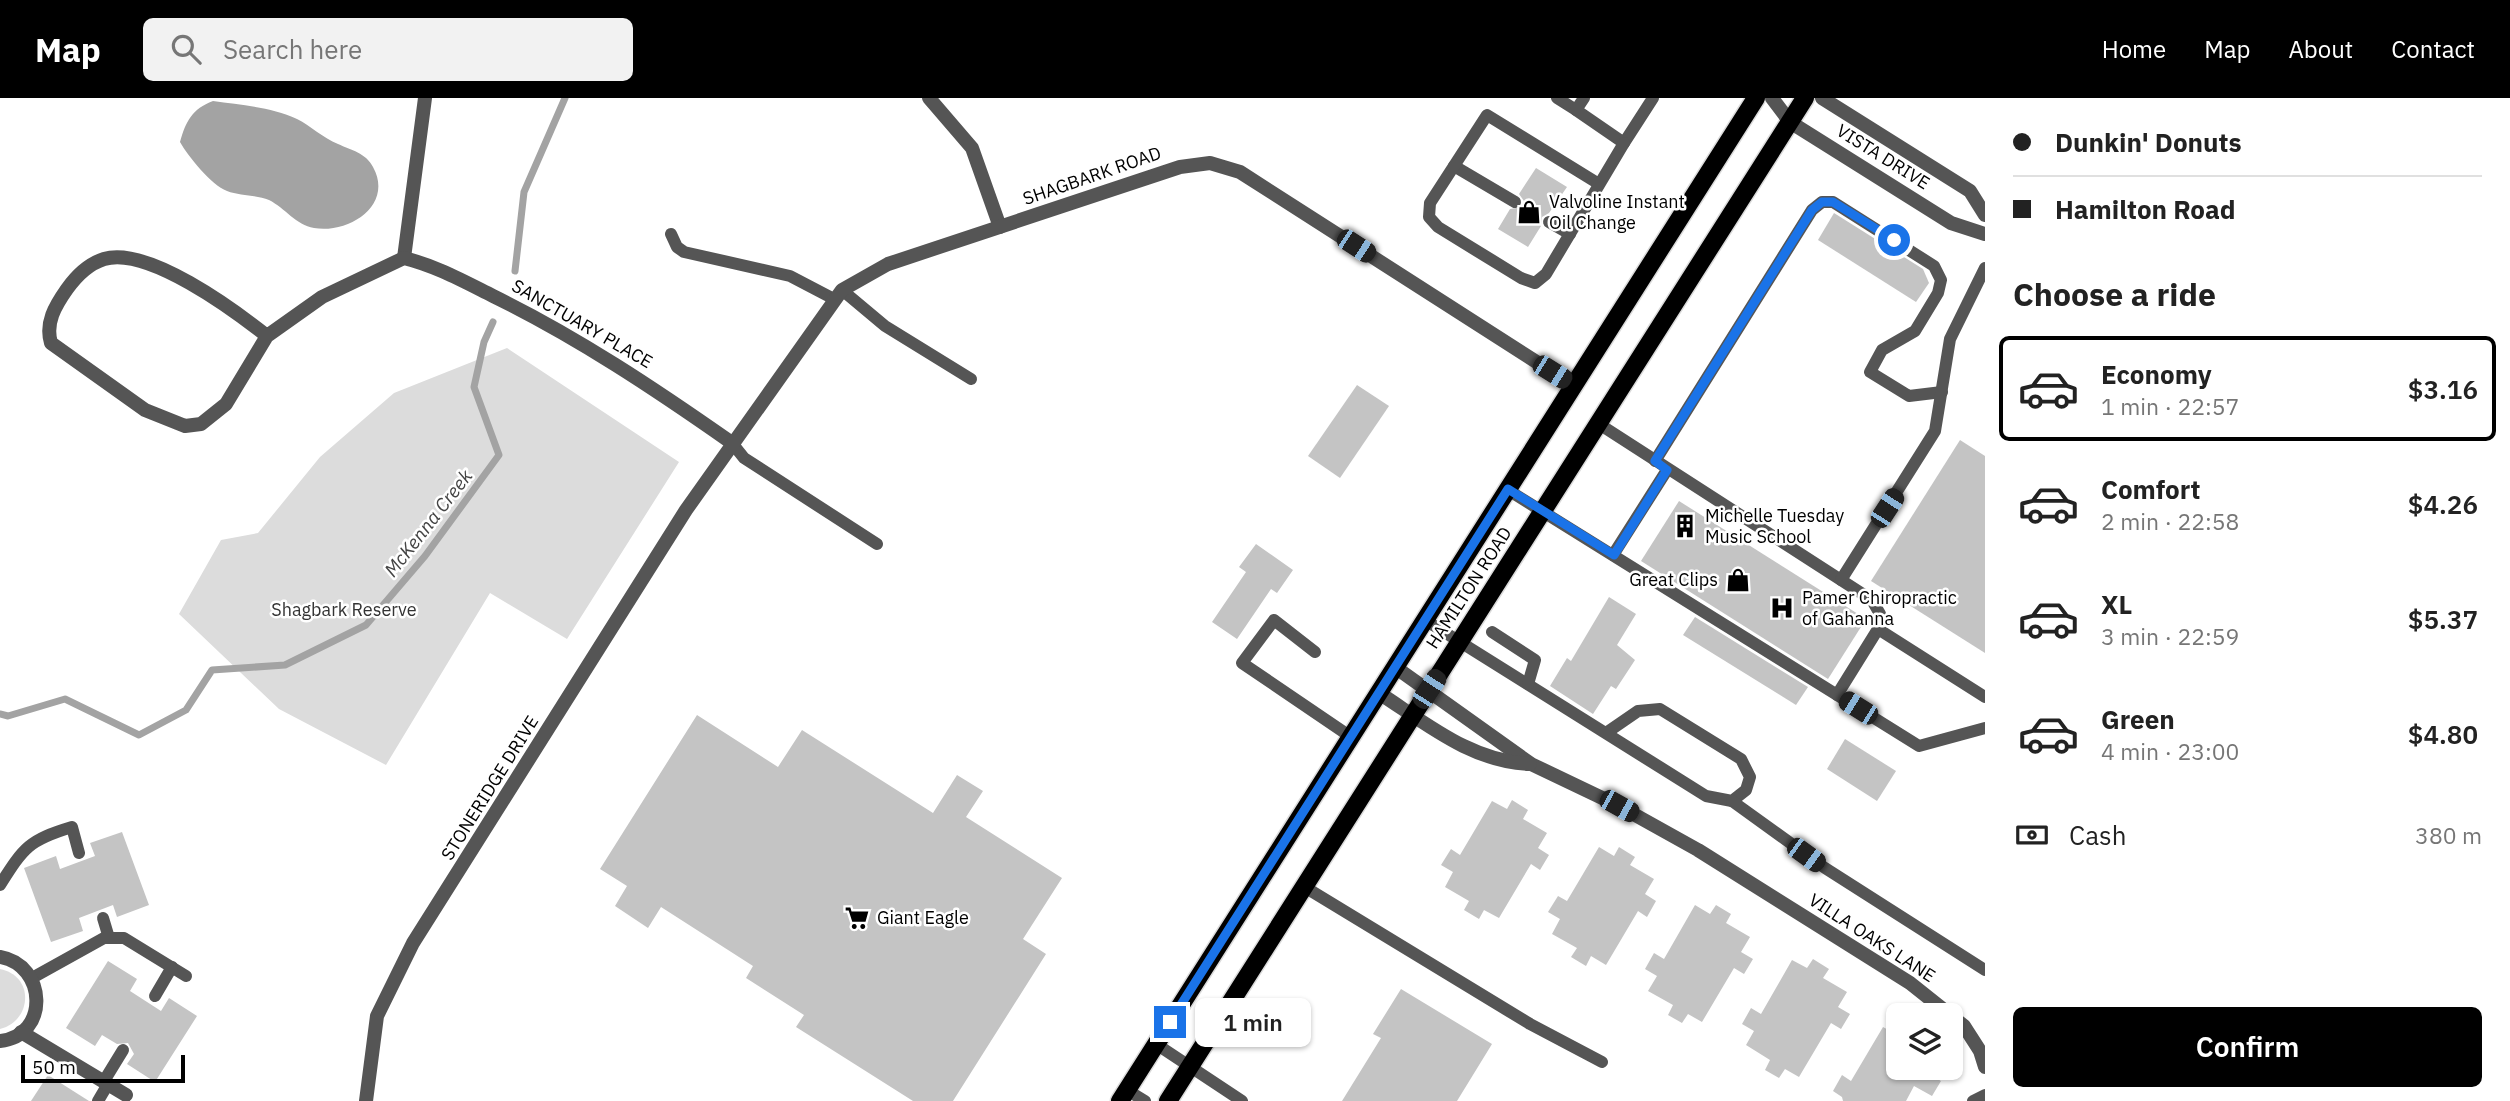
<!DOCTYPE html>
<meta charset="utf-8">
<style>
:root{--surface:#fff;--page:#f2f2f2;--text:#222;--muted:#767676;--line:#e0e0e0;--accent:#000}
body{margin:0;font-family:"IBM Plex Sans",sans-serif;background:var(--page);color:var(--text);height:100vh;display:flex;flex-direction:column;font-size:26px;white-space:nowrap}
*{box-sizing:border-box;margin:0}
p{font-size:23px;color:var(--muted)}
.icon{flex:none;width:38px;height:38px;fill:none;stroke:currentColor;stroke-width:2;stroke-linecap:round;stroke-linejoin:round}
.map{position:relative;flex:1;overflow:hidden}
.sheet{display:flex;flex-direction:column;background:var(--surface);width:525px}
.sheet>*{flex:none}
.top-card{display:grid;align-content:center;height:154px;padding:0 28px;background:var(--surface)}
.fabs{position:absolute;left:1886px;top:905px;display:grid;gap:14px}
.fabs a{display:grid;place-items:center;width:77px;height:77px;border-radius:10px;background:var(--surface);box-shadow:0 2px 5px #0004;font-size:35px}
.scale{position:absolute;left:21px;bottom:18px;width:164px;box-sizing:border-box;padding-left:7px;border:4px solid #000;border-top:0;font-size:19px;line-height:24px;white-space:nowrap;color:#000;-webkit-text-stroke:5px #fff;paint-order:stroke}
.end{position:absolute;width:32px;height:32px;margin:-16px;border:9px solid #1a73e8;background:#fff;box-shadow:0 0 0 4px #fff}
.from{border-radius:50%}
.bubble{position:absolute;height:49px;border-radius:10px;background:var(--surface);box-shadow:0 2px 5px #0004;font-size:23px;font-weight:600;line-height:49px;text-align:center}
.car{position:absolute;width:21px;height:42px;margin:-21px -10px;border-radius:9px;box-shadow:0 0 5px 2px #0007;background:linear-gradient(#222 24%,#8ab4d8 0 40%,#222 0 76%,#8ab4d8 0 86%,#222 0)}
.top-card b{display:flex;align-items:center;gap:24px;height:66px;font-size:26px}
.top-card b+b{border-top:2px solid var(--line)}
.top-card i{width:18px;height:18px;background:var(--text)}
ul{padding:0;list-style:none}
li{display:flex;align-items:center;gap:21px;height:105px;margin:0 14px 10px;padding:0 14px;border:4px solid transparent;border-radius:10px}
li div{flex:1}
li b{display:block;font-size:26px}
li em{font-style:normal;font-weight:600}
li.current{border-color:var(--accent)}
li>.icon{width:63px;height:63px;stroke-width:1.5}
h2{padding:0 28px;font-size:32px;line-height:84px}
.pay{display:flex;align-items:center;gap:18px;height:77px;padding:0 28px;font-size:26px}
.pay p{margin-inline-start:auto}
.primary-button{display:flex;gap:14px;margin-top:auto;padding:14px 28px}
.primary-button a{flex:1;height:80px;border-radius:10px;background:var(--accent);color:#fff;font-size:28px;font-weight:600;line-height:80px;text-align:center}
header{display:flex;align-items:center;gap:42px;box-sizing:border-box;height:98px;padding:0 35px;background:var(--accent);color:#fff}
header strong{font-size:33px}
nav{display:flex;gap:38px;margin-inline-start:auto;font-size:24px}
.search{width:490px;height:63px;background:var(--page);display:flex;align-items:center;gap:18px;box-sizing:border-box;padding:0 24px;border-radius:10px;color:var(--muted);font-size:26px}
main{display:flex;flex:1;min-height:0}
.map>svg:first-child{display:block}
.green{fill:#dcdcdc}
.water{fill:#a3a3a3}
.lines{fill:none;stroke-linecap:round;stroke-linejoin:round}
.stream{stroke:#a3a3a3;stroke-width:7}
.building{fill:#c4c4c4}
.primary-casing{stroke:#dbdbdb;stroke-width:21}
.service{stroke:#555;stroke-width:12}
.minor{stroke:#555;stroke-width:14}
.primary{stroke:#000;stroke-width:18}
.route{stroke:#1a73e8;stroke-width:9}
.labels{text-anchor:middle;stroke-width:5;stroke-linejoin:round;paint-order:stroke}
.street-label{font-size:18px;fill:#000;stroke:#fff}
.poi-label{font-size:18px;fill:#000;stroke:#fff;text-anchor:start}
.park-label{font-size:18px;fill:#333;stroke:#fff}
.water-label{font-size:19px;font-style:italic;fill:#444;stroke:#fff}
</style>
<header>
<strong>Map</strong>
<div class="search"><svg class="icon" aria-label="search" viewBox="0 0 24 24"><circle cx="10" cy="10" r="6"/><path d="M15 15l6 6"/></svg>Search here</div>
<nav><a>Home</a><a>Map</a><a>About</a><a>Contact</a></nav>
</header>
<main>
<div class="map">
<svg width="1985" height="1003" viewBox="0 0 1985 1003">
<rect width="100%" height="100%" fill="#fff"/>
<g class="green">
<path d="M507,250L679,364L567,541L490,495L386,667L279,611L179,516L221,442L258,435L320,359L394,295Z"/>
<path d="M0,871C35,878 32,923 0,931Z"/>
</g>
<path class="water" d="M213,3C241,7 271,9 297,21C311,28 323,40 338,46C351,52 366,55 373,69C394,107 349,136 314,130C296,127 285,110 269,102C257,97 240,98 227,93C211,87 188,58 180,44C186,23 192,11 213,3Z"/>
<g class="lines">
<g class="stream">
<path d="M515,173L524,94L565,0"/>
<path d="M0,616L8,618L65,601L139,637L186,612L212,572L285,567L366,527L425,458L499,357L474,289L484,244L493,224"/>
</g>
</g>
<g class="building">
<path d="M1536,70L1567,89L1549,115L1542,119L1541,128L1528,149L1498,131L1510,111L1522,109L1524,103L1519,96Z"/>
<path d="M1834,115L1923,171L1929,185L1916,204L1818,142Z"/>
<path d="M1357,287L1389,308L1340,380L1308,358Z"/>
<path d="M1960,342L1985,358V555L1871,483Z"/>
<path d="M1679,403L1866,521L1828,581L1641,463Z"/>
<path d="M1256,446L1293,472L1277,495L1271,491L1237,541L1212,524L1246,474L1239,469Z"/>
<path d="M1609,499L1636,516L1617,547L1635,562L1616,591L1611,588L1593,616L1550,588L1567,560L1571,563Z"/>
<path d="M1695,519L1808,589L1796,607L1683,537Z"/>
<path d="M697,617L778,669L802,632L933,715L957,677L983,693L966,719L1062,780L1023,841L1046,856L953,1003H913L796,929L804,917L746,880L753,868L661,809L648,830L615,808L627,788L600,771Z"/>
<path d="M1845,641L1896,673L1877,703L1827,671Z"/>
<path d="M1512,702L1528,712L1523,721L1547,735L1538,750L1549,757L1540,772L1531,766L1499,820L1484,812L1479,821L1464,812L1469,803L1445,789L1453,774L1441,767L1451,751L1460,757L1492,703L1507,711Z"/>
<path d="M122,734L149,807L117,819L113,807L79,820L83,833L51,844L24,770L56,758L60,771L95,758L90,745Z"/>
<path d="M1599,749L1614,758L1619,749L1635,759L1630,767L1654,781L1645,796L1656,803L1647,819L1638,813L1606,867L1591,858L1586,868L1571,859L1577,850L1552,836L1560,821L1548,814L1558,798L1567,803Z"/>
<path d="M1695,807L1710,816L1716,807L1731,816L1726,825L1750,839L1741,854L1753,861L1744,876L1734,870L1702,924L1688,916L1682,925L1668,917L1673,907L1648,893L1657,878L1645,871L1654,855L1664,861Z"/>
<path d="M1813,861L1829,871L1823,880L1847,894L1838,909L1850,916L1841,931L1831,925L1799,979L1785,971L1779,980L1765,972L1770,962L1746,947L1754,933L1742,926L1751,910L1761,916L1792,862L1807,870Z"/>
<path d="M108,863L137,881L130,893L161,913L169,900L197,918L155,984L127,966L134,956L128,945L117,946L102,937L95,948L66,930Z"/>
<path d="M1401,891L1492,946L1457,1003H1342L1381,940L1373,936Z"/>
<path d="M1883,929L1899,938V970H1933L1929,976L1941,983L1932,998L1914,988L1906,1003H1843L1842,999L1833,993L1842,977L1851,983Z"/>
<path d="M48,977L89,1003H31Z"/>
</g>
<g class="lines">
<g class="primary-casing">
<g id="primary">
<path d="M1120,1003L1756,0"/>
<path d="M1168,1003L1805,0"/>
</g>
</g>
<g class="service">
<path d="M1557,0L1576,12"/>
<path d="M1584,0L1576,12L1624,45L1653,0"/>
<path d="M1454,68L1515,104"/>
<path d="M1599,86L1487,17L1430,105L1429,119L1438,129L1521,180L1535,185L1546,176L1624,45"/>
<path d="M1549,124L1570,136"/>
<path d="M671,136L677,149L684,154L790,178L834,201"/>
<path d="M842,192L885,228L971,281"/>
<path d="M1599,326L1872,502L1880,516L1878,531L1837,597"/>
<path d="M732,345L744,360L877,446"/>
<path d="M1655,363L1812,112L1822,104H1833L1934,168L1941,182L1938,195L1915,233L1882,252L1870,274L1909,298L1942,294"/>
<path d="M1508,392L1919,648L1985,630"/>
<path d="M1613,457L1667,372"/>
<path d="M1841,482L1935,333L1950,241L1985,170"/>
<path d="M1425,522L1706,698L1732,703L1746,692L1750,679L1741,661L1660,611L1638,613L1606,635"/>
<path d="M1878,531L1985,599"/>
<path d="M1492,534L1535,562L1528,586"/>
<path d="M1315,554L1274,522L1242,565L1351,639"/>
<path d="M1732,703L1825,770L1985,872"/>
<path d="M0,787C24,749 29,742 72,729L79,755"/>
<path d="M1303,788L1530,926L1602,964"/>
<path d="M103,820L109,840"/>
<path d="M32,880L104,840H124L186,878"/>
<path d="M155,898L172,869"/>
<path d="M1156,946L1242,1003"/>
<path d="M104,983L123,952"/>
<path d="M1127,992L1145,1003"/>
<path d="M98,1003L108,986"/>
<path d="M1973,1003L1985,997"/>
</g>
<g class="minor">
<path d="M929,0L972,50L1000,129"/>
<path d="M1772,0L1790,24L1951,125L1985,136"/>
<path d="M1822,0L1970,93L1985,117"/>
<path d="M404,160L425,0"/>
<path d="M267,238C234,212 148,148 104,161C88,166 77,177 67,191C55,208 45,225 51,245L145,312L185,328L201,326L226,306L267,238L322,199L404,160C436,168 463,183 493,198C577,239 655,291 732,345"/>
<path d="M1395,569L1531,666L1619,708L1698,752L1910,885L1964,928L1980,953L1985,969"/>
<path d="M1379,595C1427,626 1472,664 1530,666"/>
<path d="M0,859C47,867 50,938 0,943"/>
<path d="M21,934L126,997"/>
<path d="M366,1003L377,918L413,845L686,412L842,192L888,166L1180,69L1210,65L1240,74L1574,288"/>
</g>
<use href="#primary" class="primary"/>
</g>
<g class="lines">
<path class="route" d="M1170,924L1508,391L1614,457L1667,372L1655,363L1812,112L1822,104H1833L1894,142"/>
</g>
<defs>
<g id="shop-bare" transform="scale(1.89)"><path d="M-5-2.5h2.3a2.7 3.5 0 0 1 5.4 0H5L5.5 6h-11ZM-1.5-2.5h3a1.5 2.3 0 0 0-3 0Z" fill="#000" stroke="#fff" stroke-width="2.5" paint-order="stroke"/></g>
<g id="building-bare" transform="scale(1.89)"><path d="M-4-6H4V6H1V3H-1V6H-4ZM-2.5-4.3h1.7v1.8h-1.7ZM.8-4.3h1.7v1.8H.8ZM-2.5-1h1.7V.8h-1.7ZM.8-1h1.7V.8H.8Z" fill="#000" stroke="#fff" stroke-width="2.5" paint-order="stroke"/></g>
<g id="hospital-bare" transform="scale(1.89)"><path d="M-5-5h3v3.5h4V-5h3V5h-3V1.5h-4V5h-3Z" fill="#000" stroke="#fff" stroke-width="2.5" paint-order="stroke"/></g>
<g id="supermarket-bare" transform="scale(1.89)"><path d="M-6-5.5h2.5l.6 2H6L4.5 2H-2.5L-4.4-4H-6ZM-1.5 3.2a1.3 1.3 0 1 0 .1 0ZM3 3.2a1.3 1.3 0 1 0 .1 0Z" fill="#000" stroke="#fff" stroke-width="2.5" paint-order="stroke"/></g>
</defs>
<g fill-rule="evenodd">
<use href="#shop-bare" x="1529" y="114"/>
<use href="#building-bare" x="1685" y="428"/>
<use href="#shop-bare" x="1738" y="482"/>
<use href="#hospital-bare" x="1782" y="510"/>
<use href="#supermarket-bare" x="857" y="820"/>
</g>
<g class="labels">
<g class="street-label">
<text transform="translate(1883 59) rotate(32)" y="6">VISTA DRIVE</text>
<text transform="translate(1092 78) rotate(-19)" y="6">SHAGBARK ROAD</text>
<text transform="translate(582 226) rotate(30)" y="6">SANCTUARY PLACE</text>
<text transform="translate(1469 490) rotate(-57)" y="6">HAMILTON ROAD</text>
<text transform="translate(490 690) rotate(-58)" y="6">STONERIDGE DRIVE</text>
<text transform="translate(1872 840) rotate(33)" y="6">VILLA OAKS LANE</text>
</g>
<g class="poi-label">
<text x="1549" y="110">Valvoline Instant<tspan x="1549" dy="21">Oil Change</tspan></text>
<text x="1705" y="424">Michelle Tuesday<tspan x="1705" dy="21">Music School</tspan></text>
<text x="1718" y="488" text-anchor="end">Great Clips</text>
<text x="1802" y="506">Pamer Chiropractic<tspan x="1802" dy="21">of Gahanna</tspan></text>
<text x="877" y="826">Giant Eagle</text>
</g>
<g class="park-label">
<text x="344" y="518">Shagbark Reserve</text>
</g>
<g class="water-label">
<text transform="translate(428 425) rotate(-52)" y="7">McKenna Creek</text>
</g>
</g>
</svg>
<div class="fabs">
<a><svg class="icon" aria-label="layers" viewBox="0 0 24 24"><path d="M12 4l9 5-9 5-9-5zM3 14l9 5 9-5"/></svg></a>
</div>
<div class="scale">50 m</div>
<i class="end from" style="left:1894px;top:142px"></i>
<i class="end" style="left:1170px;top:924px"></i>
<div class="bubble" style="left:1195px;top:900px;width:116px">1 min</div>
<i class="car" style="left:1356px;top:148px;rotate:123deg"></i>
<i class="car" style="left:1552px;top:274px;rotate:122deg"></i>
<i class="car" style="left:1887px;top:410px;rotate:33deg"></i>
<i class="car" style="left:1429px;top:591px;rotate:33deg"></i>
<i class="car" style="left:1858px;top:610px;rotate:302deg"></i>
<i class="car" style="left:1619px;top:708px;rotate:119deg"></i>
<i class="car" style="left:1806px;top:757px;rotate:126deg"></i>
</div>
<section class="sheet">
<div class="top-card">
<b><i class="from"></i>Dunkin' Donuts</b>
<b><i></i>Hamilton Road</b>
</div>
<h2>Choose a ride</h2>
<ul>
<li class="current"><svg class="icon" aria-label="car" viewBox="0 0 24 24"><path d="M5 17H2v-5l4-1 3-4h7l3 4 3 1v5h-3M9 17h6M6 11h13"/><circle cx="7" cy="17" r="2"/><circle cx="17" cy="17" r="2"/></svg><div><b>Economy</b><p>1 min · 22:57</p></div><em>$3.16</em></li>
<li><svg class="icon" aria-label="car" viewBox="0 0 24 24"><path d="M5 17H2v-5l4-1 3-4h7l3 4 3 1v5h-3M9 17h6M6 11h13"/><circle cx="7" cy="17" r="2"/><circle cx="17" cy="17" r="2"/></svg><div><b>Comfort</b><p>2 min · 22:58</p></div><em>$4.26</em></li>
<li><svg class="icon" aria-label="car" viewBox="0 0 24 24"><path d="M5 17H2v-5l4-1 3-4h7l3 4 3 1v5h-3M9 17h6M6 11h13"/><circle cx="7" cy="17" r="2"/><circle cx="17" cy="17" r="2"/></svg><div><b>XL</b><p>3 min · 22:59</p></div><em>$5.37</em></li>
<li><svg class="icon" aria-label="car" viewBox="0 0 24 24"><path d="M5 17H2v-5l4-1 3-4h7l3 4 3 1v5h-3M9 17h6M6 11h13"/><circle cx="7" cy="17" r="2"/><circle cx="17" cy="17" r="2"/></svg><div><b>Green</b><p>4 min · 23:00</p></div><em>$4.80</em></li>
</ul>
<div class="pay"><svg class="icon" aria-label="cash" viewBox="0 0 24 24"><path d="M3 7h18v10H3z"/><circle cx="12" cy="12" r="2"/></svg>Cash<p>380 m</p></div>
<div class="primary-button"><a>Confirm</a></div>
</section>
</main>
